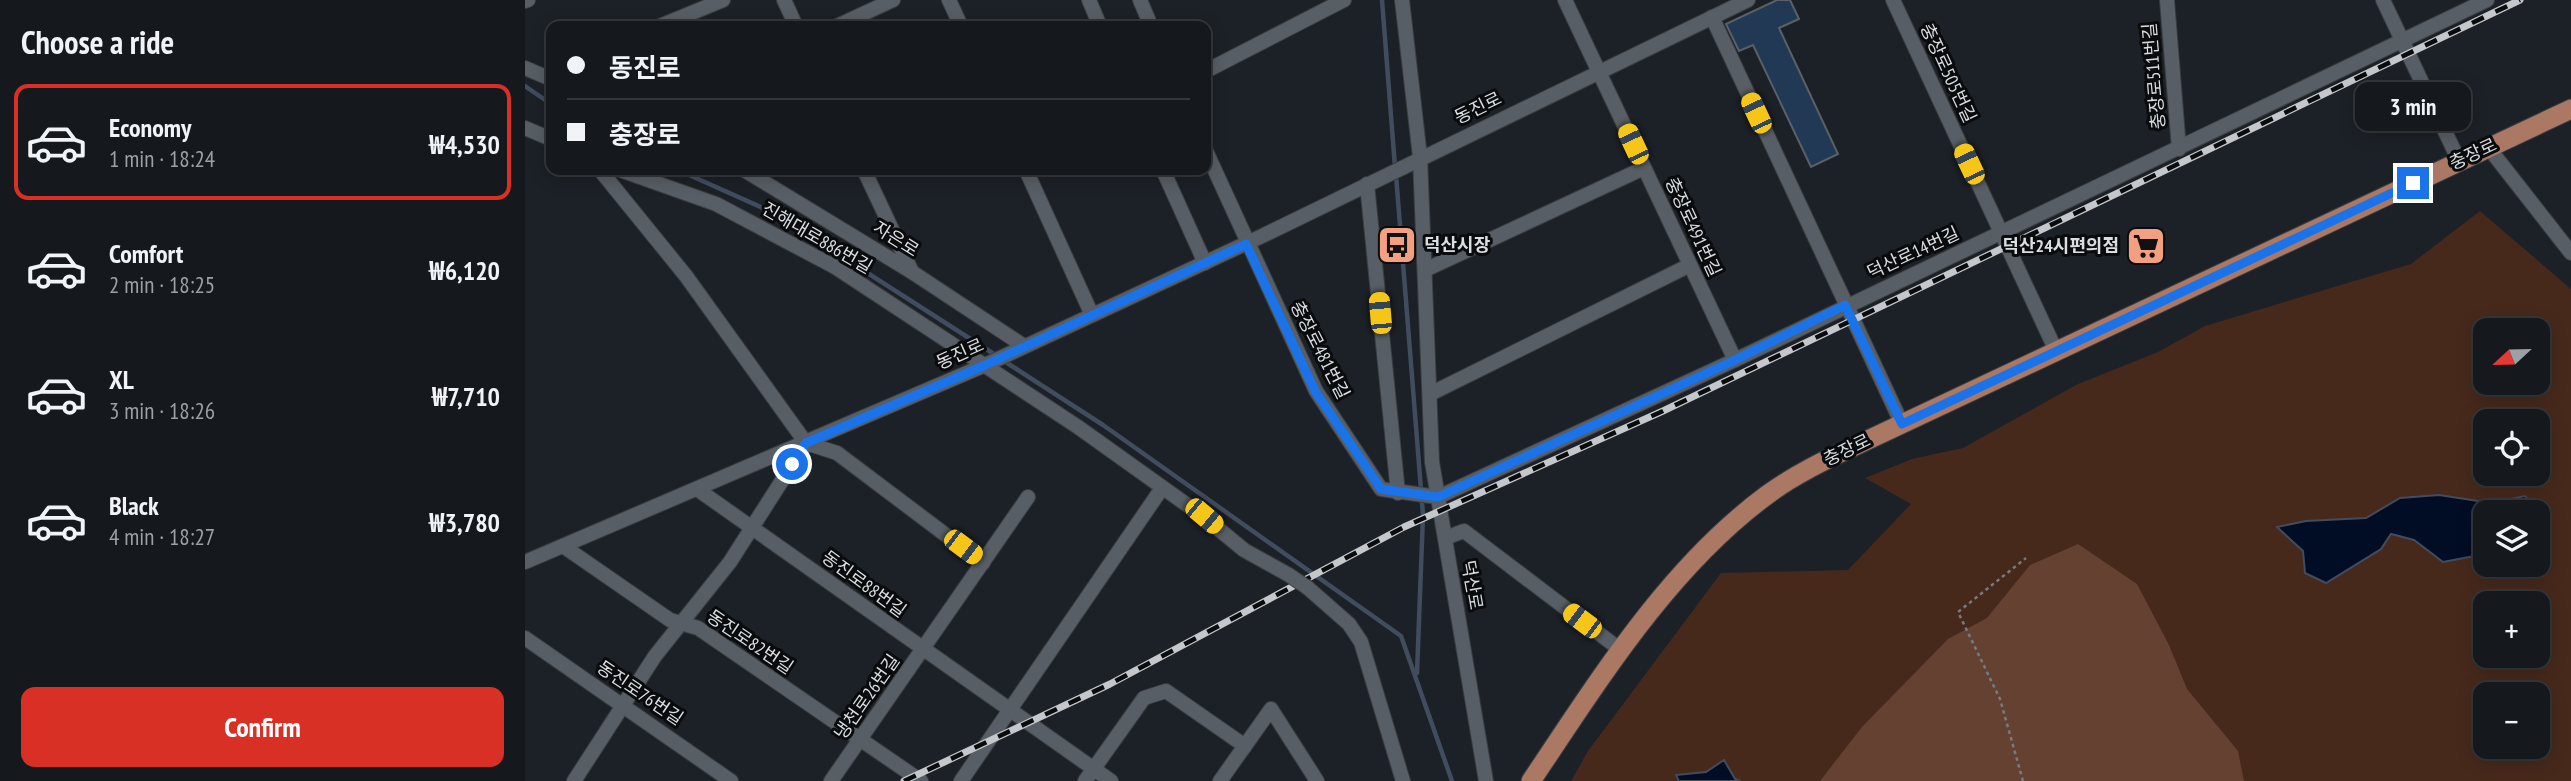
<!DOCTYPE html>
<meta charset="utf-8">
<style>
:root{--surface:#15191d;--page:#1e2226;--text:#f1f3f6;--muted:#9da0a4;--line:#34383b;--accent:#d93025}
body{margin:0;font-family:"PT Sans Narrow","Noto Sans KR",sans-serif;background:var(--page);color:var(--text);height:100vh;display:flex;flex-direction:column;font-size:26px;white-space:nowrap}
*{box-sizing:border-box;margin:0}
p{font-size:23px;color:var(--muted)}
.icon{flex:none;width:38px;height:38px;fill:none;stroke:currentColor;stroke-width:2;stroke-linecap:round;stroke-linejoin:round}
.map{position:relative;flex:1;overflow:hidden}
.panel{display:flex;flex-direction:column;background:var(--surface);width:525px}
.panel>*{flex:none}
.guide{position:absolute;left:21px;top:21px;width:665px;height:154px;border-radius:14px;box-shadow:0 4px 18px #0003,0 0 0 2px var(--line);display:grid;align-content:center;height:154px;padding:0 21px;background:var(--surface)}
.needle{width:46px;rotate:248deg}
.buttons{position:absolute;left:1948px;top:318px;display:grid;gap:14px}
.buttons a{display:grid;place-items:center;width:77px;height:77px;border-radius:14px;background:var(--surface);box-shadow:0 4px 18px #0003,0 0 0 2px var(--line);font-size:35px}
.end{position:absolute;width:32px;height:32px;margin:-16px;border:9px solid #1a73e8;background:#fff;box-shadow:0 0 0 4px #fff}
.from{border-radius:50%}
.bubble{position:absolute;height:49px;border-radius:14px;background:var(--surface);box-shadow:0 4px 18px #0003,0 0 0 2px var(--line);font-size:23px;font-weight:800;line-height:49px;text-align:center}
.car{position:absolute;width:21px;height:42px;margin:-21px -10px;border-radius:9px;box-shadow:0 0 5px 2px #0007;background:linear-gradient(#f5c518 24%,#345 0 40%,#f5c518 0 76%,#345 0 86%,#f5c518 0)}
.guide b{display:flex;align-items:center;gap:24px;height:66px;font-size:26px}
.guide b+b{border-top:2px solid var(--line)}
.guide i{width:18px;height:18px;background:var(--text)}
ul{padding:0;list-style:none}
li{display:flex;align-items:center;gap:21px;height:116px;margin:0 14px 10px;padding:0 7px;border:4px solid transparent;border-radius:14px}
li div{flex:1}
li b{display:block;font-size:26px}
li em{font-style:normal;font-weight:800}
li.active{border-color:var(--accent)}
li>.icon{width:63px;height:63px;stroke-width:1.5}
h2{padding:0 21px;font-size:32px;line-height:84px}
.button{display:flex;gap:14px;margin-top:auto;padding:14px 21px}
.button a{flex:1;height:80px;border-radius:14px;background:var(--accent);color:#fff;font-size:28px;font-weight:800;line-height:80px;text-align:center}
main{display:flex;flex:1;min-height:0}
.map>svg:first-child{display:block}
.green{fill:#47291c;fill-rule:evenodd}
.forest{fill:#654132}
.water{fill:#000d25;stroke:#414c5e;stroke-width:2}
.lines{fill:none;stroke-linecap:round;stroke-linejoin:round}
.stream{stroke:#414c5e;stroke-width:4.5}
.building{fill:#223955;stroke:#5a6068;stroke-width:2}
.minor-casing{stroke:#3a3e42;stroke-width:16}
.major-casing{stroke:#3a3e42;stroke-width:21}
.path{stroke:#767b80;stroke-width:2.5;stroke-dasharray:3.5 3.5;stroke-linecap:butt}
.minor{stroke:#585e65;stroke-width:14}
.major{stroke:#ab7864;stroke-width:19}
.rail-casing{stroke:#c4c8cc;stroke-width:7}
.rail{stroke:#090b0d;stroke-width:4.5;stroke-dasharray:13;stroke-linecap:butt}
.minor-bridge-casing{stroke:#3a3e42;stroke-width:16;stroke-linecap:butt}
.minor-bridge{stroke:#585e65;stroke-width:14}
.route{stroke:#1a73e8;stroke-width:9}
.labels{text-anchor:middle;stroke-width:6;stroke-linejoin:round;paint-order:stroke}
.street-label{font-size:18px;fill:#dadee2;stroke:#090b0d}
.poi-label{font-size:18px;font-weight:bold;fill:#dadee2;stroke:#090b0d;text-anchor:start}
</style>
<main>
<section class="panel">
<h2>Choose a ride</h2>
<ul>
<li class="active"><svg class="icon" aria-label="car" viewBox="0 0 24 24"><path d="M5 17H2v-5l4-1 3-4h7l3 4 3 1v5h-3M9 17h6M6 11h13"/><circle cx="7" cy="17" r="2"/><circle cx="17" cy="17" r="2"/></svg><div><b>Economy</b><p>1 min · 18:24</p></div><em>₩4,530</em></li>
<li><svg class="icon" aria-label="car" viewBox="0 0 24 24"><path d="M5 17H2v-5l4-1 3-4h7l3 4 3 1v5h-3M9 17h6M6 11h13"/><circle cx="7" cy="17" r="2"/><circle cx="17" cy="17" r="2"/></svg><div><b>Comfort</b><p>2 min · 18:25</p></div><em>₩6,120</em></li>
<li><svg class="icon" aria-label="car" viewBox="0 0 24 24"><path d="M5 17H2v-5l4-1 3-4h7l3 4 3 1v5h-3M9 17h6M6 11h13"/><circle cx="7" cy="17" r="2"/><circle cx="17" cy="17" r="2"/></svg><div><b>XL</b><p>3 min · 18:26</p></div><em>₩7,710</em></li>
<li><svg class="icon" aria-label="car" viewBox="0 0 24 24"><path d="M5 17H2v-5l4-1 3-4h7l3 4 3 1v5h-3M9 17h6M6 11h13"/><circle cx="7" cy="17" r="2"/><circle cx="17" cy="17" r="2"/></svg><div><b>Black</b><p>4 min · 18:27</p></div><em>₩3,780</em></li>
</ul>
<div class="button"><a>Confirm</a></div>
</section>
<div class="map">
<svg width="2046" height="781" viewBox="0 0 2046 781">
<rect width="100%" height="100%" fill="#1c2127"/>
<path class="green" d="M1955,211L2046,289V781H1046L1063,751L1196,573L1323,570L1386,504L1340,478L1387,459L1438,448L1553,384L1633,352L1680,326L1886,264ZM1960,331H2012V383H1960ZM1960,422H2012V474H1960ZM1960,513H2012V565H1960ZM1960,604H2012V656H1960ZM1960,695H2012V747H1960Z"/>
<path class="forest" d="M1553,544L1612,584L1644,645L1662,689L1713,751L1719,781H1295L1337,727L1423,639L1462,618L1505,565Z"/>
<g class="water">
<path d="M1914,495L1966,503L2000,496L2014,514L1960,513V554L1918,562L1889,540L1866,534L1856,549L1801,583L1780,573L1778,551L1752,527L1781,521L1841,518L1875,498Z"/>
<path d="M1199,760L1210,779L1216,781H1154L1151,775L1181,772Z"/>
</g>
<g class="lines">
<g class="stream">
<path d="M857,0L870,167"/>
<path d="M0,86L26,104"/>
<path d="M153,170L249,213L472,356"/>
<path d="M871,175L898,515L892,673"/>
<path d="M479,361L578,425L876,636L927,781"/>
</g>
</g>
<path class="building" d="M1252,0H1265L1274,19L1254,28L1313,154L1286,167L1228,45L1214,51L1201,24Z"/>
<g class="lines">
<g class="minor-casing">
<g id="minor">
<path d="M259,0L271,26"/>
<path d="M424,0L436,26"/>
<path d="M564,0L575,26"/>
<path d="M615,0L626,26"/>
<path d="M877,0L895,157L907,462L961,781"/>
<path d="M1040,0L1210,360"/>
<path d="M1368,0L1532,353"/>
<path d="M1642,0L1654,149"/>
<path d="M1858,0L1934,161"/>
<path d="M0,1L3,0"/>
<path d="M1187,17L1377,424"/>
<path d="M135,26L198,0"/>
<path d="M312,26L368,0"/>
<path d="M0,68L26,79"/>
<path d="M681,71L819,0"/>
<path d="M0,128L26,139"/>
<path d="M1963,147L2046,253"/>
<path d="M681,151L791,391L856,489L913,497L1210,360L1962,0"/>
<path d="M75,170L161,276L281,443"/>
<path d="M95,170L191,204L310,267L553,427L679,517L719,550L764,575"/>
<path d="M219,170L387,272L499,346"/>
<path d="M339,170L387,272"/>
<path d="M501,170L567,315"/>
<path d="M638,170L680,263"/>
<path d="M842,184L873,493"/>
<path d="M900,270L1119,168"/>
<path d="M905,394L1165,265"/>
<path d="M281,443L312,453L458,563"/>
<path d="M172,489L586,781"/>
<path d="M920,538L939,531L1097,651"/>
<path d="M38,546L145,620L173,628L396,781"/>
<path d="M0,562L458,366L737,236L1223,0"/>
<path d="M783,588L824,624L836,642L878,781"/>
<path d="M0,638L206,781"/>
<path d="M49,781L130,656L205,562L281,443"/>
<path d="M306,781L503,497"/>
<path d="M436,781L633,494"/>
<path d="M560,781L619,698L641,691L720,746"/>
<path d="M695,781L746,709L792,781"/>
</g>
</g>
<g class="major-casing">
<path id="major" d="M1006,781C1074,680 1143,568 1242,495C1269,475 1300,460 1330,446L2046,109"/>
</g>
<path class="path" d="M1498,781L1475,699L1433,612L1501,558"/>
<use href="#minor" class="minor"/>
<use href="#major" class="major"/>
<g class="rail-casing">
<path id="rail" d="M379,781L585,684L879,527L1138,411L1995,0"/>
</g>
<use href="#rail" class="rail"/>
<g class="minor-bridge-casing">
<path id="minor-bridge" d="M764,575L783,588"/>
</g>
<use href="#minor-bridge" class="minor-bridge"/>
</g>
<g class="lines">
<path class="route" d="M267,464L281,443L458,366L721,244L790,391L856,489L913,497L1210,360L1320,305L1377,424L1888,183"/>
</g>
<defs>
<g id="bus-square" transform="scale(2.0125)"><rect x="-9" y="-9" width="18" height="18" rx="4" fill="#f2a07f" stroke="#090b0d"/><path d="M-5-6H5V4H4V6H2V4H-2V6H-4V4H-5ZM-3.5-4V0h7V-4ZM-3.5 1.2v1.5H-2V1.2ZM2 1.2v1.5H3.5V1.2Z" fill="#111"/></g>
<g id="supermarket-square" transform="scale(2.0125)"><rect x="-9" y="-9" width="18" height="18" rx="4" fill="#f2a07f" stroke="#090b0d"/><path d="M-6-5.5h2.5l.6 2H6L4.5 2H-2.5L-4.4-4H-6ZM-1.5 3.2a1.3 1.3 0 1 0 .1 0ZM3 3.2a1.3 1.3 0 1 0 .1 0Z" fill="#111"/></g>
</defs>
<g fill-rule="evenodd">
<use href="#bus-square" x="872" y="245"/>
<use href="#supermarket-square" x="1621" y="246"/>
</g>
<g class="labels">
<g class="street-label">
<text transform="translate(1423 73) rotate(65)" y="6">충장로505번길</text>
<text transform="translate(1629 76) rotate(-95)" y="6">충장로511번길</text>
<text transform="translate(953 108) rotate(-26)" y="6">동진로</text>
<text transform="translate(1948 154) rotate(-25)" y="6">충장로</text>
<text transform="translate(1168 227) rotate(65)" y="6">충장로491번길</text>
<text transform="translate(292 238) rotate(30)" y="6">진해대로886번길</text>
<text transform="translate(371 239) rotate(32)" y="6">자은로</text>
<text transform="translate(1388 253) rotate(-25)" y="6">덕산로14번길</text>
<text transform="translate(795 350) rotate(63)" y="6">충장로481번길</text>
<text transform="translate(435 354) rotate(-24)" y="6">동진로</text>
<text transform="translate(1322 450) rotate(-26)" y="6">충장로</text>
<text transform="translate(339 584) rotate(36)" y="6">동진로88번길</text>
<text transform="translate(947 585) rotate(80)" y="6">덕산로</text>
<text transform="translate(225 642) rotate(34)" y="6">동진로82번길</text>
<text transform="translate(115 693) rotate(34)" y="6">동진로76번길</text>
<text transform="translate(342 697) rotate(-55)" y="6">냉천로26번길</text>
</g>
<g class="poi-label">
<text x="899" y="251">덕산시장</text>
<text x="1594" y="252" text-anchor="end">덕산24시편의점</text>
</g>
</g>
</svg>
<div class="buttons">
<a><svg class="needle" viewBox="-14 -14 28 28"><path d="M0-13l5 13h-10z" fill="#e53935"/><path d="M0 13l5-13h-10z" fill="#9da0a4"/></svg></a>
<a><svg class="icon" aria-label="locate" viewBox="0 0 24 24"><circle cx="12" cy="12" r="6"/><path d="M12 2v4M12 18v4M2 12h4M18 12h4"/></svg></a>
<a><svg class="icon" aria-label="layers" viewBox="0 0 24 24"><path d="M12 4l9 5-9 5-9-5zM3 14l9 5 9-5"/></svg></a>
<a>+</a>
<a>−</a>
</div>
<i class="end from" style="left:267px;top:464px"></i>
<i class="end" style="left:1888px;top:183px"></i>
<div class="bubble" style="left:1830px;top:82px;width:116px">3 min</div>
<i class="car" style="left:1231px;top:113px;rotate:335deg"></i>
<i class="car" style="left:1108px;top:144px;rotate:335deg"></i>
<i class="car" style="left:1444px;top:164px;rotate:335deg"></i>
<i class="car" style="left:855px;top:313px;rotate:355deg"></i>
<i class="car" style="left:679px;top:516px;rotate:130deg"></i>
<i class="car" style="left:438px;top:547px;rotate:127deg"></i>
<i class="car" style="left:1057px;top:621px;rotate:307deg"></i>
<div class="guide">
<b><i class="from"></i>동진로</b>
<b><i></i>충장로</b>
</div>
</div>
</main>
